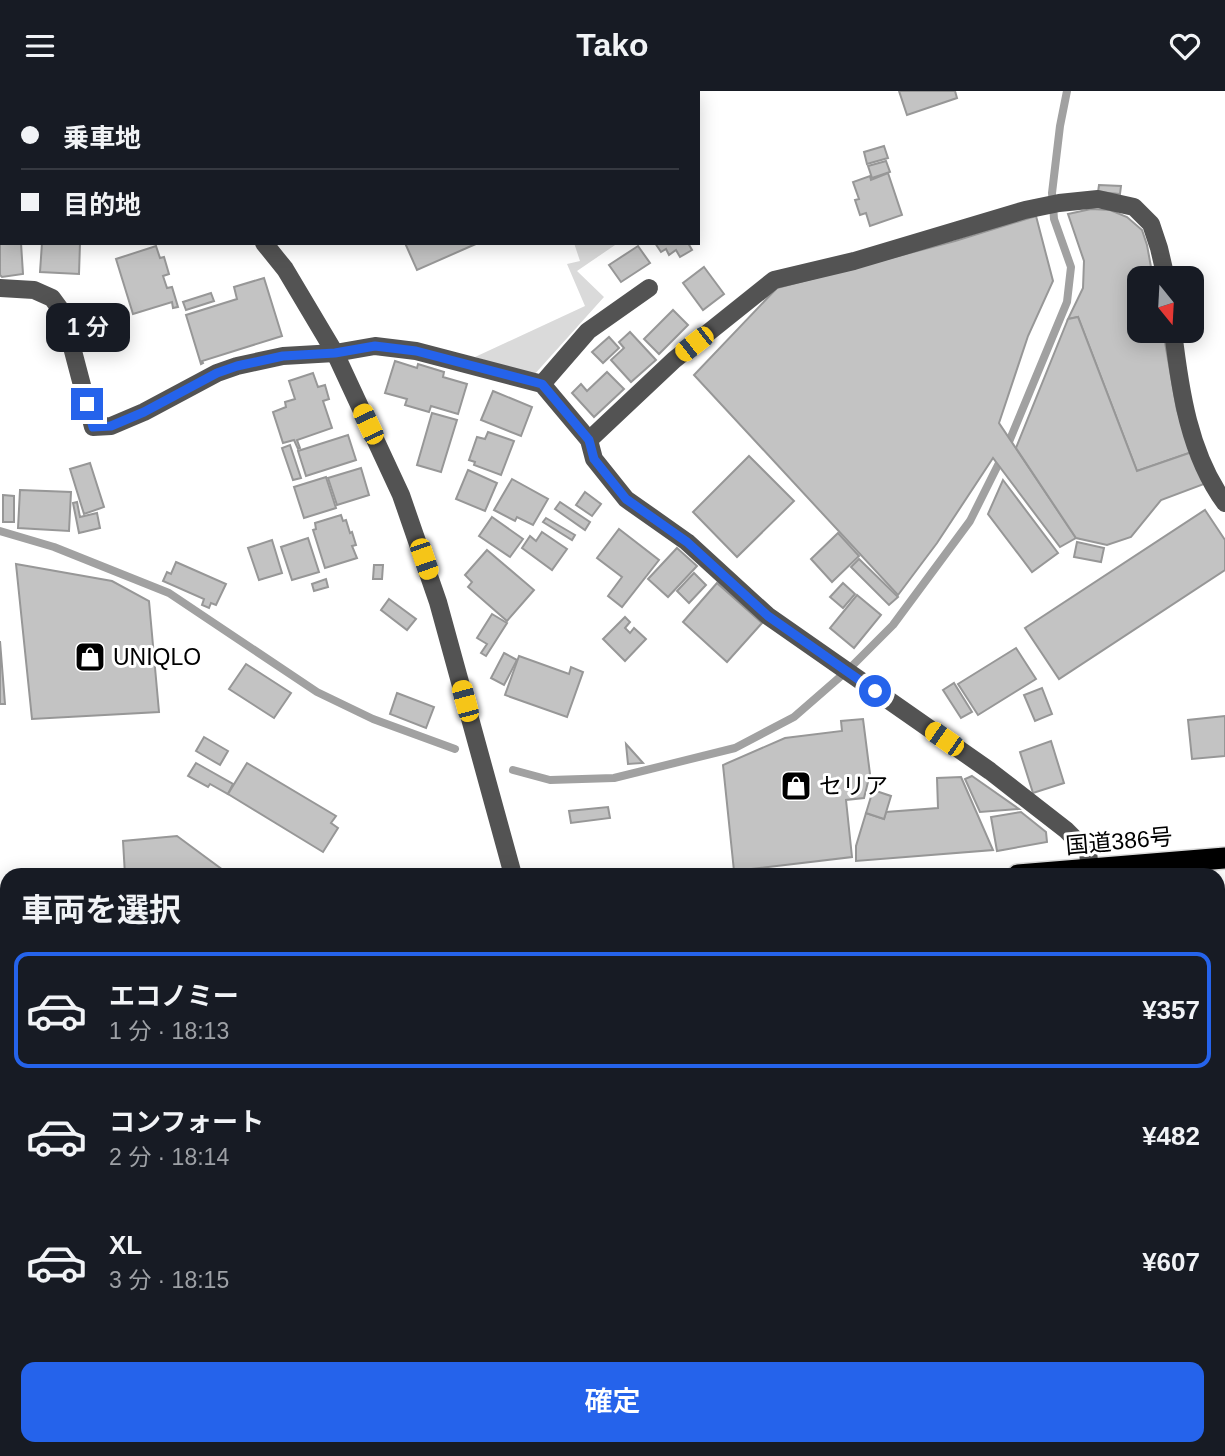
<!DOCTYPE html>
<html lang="ja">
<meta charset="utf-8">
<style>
:root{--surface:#171b24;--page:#242831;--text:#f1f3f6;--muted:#9ea1a6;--line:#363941;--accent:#2563eb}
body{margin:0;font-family:Helvetica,"Noto Sans JP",sans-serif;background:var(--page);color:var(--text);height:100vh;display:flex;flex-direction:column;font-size:26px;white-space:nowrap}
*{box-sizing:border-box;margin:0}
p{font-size:23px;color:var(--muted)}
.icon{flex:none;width:38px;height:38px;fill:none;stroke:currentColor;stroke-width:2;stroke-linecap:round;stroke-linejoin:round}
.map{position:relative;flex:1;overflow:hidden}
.panel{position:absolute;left:0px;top:777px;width:1225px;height:588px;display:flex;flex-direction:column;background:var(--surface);border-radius:21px 21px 0 0;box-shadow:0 4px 18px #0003}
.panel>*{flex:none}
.hud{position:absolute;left:0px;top:0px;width:700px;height:154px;box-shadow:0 4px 18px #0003;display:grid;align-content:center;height:154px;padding:0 21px;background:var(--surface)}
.needle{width:46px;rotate:162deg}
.fabs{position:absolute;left:1127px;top:175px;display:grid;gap:14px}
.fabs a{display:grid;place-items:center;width:77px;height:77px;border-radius:14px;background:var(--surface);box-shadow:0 4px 18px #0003;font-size:35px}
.end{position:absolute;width:32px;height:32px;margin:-16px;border:9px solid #2563eb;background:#fff;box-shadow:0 0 0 4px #fff}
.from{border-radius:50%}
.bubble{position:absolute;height:49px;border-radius:14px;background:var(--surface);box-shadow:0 4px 18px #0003;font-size:23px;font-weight:600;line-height:49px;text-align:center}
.car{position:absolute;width:21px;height:42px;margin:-21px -10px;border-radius:9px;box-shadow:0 0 5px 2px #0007;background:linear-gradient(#f5c518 24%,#345 0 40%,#f5c518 0 76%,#345 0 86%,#f5c518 0)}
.hud b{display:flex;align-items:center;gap:24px;height:66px;font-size:26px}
.hud b+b{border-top:2px solid var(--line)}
.hud i{width:18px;height:18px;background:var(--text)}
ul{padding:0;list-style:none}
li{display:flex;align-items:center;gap:21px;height:116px;margin:0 14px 10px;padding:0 7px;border:4px solid transparent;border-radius:14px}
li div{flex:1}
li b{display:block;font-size:26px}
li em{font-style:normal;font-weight:600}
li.current{border-color:var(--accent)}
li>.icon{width:63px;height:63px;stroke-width:1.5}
h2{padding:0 21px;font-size:32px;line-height:84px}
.button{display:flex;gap:14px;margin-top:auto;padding:14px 21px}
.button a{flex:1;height:80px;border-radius:14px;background:var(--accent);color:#fff;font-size:28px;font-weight:600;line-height:80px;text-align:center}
header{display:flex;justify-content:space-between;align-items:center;height:91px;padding:0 21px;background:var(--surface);font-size:32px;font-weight:600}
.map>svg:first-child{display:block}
.green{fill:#dadada}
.water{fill:#a1a1a1}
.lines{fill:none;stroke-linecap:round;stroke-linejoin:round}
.stream{stroke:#a1a1a1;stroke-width:8}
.building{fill:#c3c3c3;stroke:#979797;stroke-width:2}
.highway-casing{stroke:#dbdbdb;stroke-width:24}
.minor{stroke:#535353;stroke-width:18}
.highway{stroke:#000;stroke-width:21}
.route{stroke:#2563eb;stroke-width:9}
.labels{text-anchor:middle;stroke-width:6;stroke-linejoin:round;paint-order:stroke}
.poi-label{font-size:23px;fill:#000;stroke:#fff;text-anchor:start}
.street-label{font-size:23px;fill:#000;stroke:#fff}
</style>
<header><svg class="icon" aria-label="menu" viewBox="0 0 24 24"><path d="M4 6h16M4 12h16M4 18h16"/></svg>Tako<svg class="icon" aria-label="heart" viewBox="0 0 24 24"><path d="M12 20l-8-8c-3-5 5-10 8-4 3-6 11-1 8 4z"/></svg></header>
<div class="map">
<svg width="1225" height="1365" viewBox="0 0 1225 1365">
<rect width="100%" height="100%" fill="#fff"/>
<g class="green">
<path d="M574,152H618L577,180L604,206L533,285L475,266L585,215L567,173L580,170Z"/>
<path d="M1225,1177V1285L1218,1290V1183Z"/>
<path d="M906,1358H1107L1089,1365H883Z"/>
</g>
<path class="water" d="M1225,1328V1365H1106L1129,1358H1218V1330Z"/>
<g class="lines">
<g class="stream">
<path d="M0,440L54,456L169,502L317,601L373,628L455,658"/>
<path d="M513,679L550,689L614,687L735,657L794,626L848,579L893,534L970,430L1006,358L1067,211L1071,176L1054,128L1052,102L1060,35L1067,0"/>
</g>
</g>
<g class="building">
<path d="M481,0H539V2H476Z"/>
<path d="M899,0H955L957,7L907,24Z"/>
<path d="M884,55L888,67L867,73L864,61Z"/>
<path d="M886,70L890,81L872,87L868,75Z"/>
<path d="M888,82L902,124L870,135L866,122L860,124L855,109L859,108L853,91L870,85L871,89Z"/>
<path d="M1099,94L1121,95L1120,103L1098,101Z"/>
<path d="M1091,118L1110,119L1127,126L1142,139L1147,154L1153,187H1139V240H1163L1177,319L1192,361L1137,380L1078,226L1068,228L1083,197L1084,170L1068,123Z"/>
<path d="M1036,125L1053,190L1028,245L999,332L1076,447L1060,456L993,367L937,452L898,504L694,284L777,197L955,150Z"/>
<path d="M0,148H2V152H21L23,183L2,186L0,184Z"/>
<path d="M42,152H80L79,183L40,181Z"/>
<path d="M405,152H478L417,179Z"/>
<path d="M655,152H688L692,159L680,166L676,159L669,164L666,158L661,161Z"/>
<path d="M156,155L160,167L164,166L169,183L163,185L167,197L172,196L178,216L173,217L172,211L133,223L116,168Z"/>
<path d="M638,155L650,172L621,191L609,174Z"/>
<path d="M704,176L724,203L703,219L683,192Z"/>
<path d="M264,187L282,245L202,270L203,272L201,273L186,224L237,208L234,196Z"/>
<path d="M211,202L214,210L186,219L183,211Z"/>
<path d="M673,219L688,234L659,263L644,248Z"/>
<path d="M1078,226L1137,380L1192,361L1204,393L1161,409L1131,446L1107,454L1076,447L1016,357L1068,228Z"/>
<path d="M630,241L656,269L631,291L611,269L624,257L619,251Z"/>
<path d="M609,246L619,257L603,272L592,261Z"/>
<path d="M395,270L417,277L418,273L444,281L443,286L467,293L458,323L431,315L429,321L405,314L407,308L385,302Z"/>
<path d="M607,281L624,298L594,326L572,302L581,293L587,300Z"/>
<path d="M313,282L318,296L325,294L329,308L323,310L332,337L297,349L300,357L298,358L294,349L283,352L273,321L286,316L285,311L295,308L289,290Z"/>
<path d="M493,300L532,316L521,345L481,329Z"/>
<path d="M432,322L457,329L441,381L417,374Z"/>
<path d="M488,341L514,350L501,384L474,374L475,371L469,369L477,346L485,348Z"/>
<path d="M348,344L356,369L306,385L298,360Z"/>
<path d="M290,354L301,387L293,389L282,357Z"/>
<path d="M749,365L794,410L737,466L693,421Z"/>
<path d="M90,372L104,416L84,423L70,378Z"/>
<path d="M361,377L369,404L337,414L328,387Z"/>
<path d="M468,379L497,392L485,420L456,408Z"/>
<path d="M326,386L336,417L304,427L294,396Z"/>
<path d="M512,388L548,408L533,434L517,426L515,430L494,419Z"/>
<path d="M1003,389L1058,462L1032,481L988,423Z"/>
<path d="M20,399L71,401L69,440L18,437Z"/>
<path d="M585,401L601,413L592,425L576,414Z"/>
<path d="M3,404L14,405V431H3Z"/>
<path d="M77,411L80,426L97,422L100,437L79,442L73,412Z"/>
<path d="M560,411L590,431L585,439L555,418Z"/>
<path d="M1205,419L1225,449V479L1059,588L1025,537Z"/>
<path d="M341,424L343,430L346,429L350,442L352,441L356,454L352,455L357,467L325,477L313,439L316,438L315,432Z"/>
<path d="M492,426L523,448L510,466L479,445Z"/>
<path d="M546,427L575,444L572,449L543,431Z"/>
<path d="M619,438L659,469L622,516L608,505L622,486L597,467Z"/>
<path d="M542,441L567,458L552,479L522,457L530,445L536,450Z"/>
<path d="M838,442L859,465L832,491L811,468Z"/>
<path d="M308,447L319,481L292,489L281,456Z"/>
<path d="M272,449L282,482L259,489L248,457Z"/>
<path d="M1077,451L1104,457L1101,471L1074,466Z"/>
<path d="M677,457L697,475L668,506L648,488Z"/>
<path d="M487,459L534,499L507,530L468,496L472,491L465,484Z"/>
<path d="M859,468L898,506L889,514L851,476Z"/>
<path d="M176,471L226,493L216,514L211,512L209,517L202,514L204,508L163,490L167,481L171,483Z"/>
<path d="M16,473L112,490L149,510L159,621L32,628Z"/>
<path d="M374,474H383L382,488H373Z"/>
<path d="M694,482L706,494L689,512L677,500Z"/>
<path d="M326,488L328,496L314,500L312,493Z"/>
<path d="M717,492L762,532L727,571L683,531Z"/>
<path d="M843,492L855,503L843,517L830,506Z"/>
<path d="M857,504L881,524L854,557L830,537Z"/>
<path d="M389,508L416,528L407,539L381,519Z"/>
<path d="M492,523L507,532L486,565L481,562L487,553L477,547Z"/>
<path d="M625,526L630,531L625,537L630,542L634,537L646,548L625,570L603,548Z"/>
<path d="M0,550L5,613H0Z"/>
<path d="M1016,557L1036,588L978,624L958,593Z"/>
<path d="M504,562L517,569L504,594L491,587Z"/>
<path d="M519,565L569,583L571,576L583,581L567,626L505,604Z"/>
<path d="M246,573L291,602L274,627L229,598Z"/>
<path d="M954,592L972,621L961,627L943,599Z"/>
<path d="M1042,597L1052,623L1035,630L1024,604Z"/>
<path d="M397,602L434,616L426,637L390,623Z"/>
<path d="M1225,625V665L1192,668L1188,629Z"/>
<path d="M863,628L870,683L864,707L846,709L852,766L734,780L723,674L785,647L842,640L841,630Z"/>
<path d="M204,646L228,660L220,674L196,660Z"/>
<path d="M1051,650L1064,692L1033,702L1020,661Z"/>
<path d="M626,653L643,672L628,673Z"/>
<path d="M196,672L233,693L228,703L210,693L208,696L188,685Z"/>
<path d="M247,672L336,725L331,732L338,737L323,761L228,703Z"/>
<path d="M972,685L1019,718L980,721L965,688Z"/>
<path d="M961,686L993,759L856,770V755L866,722L884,728L886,721L938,717L937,687Z"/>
<path d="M873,699L891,705L884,728L866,722Z"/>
<path d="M608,716L610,727L571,732L569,720Z"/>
<path d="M1021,721L1046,741L1047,751L997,760L991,726Z"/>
<path d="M177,745L227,782V784H125L123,750Z"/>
<path d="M1225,928V988L1218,990V930Z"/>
<path d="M1225,1024V1064L1218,1065V1026Z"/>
<path d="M0,1136L7,1138V1340L0,1339Z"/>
</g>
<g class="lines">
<g class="highway-casing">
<g id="highway">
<path d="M1018,784L1225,767"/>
<path d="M0,871L7,870"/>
</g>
</g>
<g class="minor">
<path d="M143,0L144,2"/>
<path d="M264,152L285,178L335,262L401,404L438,511L513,784"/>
<path d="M0,197L34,199L52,207L63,222L93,336L111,335L144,321L217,282L237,275L283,265L335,262L375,255L416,260L542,293L589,349L594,368L626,408L687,451L768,525L990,680L1066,739L1088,761L1090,779"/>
<path d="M1173,240C1180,299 1189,363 1225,412"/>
<path d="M542,293L588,240L649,197"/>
<path d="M589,349L674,269L774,189L854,170L1025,119L1059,112L1098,108L1134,116L1151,133L1159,157L1166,187"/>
<path d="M0,1116L7,1115"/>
<path d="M1218,1221L1225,1214"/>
<path d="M1218,1278L1220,1277"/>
<path d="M123,1365L154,1358"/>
<path d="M976,1365L996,1358"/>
</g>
<use href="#highway" class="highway"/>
</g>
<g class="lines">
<path class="route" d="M87,313L93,336L111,335L144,321L217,282L237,275L283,265L335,262L375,255L416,260L542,293L589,349L594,368L626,408L687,451L768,525L875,600"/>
</g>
<defs>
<g id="shop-square" transform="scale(1.575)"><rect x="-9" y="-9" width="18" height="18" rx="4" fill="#000" stroke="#fff"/><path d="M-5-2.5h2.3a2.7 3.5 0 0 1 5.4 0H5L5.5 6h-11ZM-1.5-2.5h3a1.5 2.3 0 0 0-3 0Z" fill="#fff"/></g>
</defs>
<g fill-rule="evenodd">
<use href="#shop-square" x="90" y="566"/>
<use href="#shop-square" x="796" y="695"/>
</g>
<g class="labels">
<g class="poi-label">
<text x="113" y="574">UNIQLO</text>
<text x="819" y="703">セリア</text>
</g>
<g class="street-label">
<text transform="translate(1119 750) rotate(-5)" y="8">国道386号</text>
</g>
</g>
</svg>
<div class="fabs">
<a><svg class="needle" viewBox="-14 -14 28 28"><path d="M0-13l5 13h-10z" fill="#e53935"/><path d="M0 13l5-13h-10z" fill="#9ea1a6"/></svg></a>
</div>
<i class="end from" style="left:875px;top:600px"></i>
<i class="end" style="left:87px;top:313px"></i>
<div class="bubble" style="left:46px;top:212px;width:84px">1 分</div>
<i class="car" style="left:694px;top:253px;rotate:232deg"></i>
<i class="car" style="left:368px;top:333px;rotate:335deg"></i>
<i class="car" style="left:424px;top:468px;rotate:161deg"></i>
<i class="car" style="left:465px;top:610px;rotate:345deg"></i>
<i class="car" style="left:944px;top:648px;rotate:305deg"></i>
<div class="hud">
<b><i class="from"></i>乗車地</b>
<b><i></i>目的地</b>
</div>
<section class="panel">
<h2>車両を選択</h2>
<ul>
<li class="current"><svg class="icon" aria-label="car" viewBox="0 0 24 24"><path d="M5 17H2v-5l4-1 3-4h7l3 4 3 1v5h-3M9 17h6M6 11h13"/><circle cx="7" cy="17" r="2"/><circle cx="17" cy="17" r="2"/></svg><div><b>エコノミー</b><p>1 分 · 18:13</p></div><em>¥357</em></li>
<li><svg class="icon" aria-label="car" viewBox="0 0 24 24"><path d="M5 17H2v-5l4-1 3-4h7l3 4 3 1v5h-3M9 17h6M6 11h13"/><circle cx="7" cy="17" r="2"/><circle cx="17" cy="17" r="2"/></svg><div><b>コンフォート</b><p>2 分 · 18:14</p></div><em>¥482</em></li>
<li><svg class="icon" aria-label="car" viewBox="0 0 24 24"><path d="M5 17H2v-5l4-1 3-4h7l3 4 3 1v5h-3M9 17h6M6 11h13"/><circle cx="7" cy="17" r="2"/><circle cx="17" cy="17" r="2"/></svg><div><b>XL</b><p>3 分 · 18:15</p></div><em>¥607</em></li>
</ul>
<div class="button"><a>確定</a></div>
</section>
</div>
